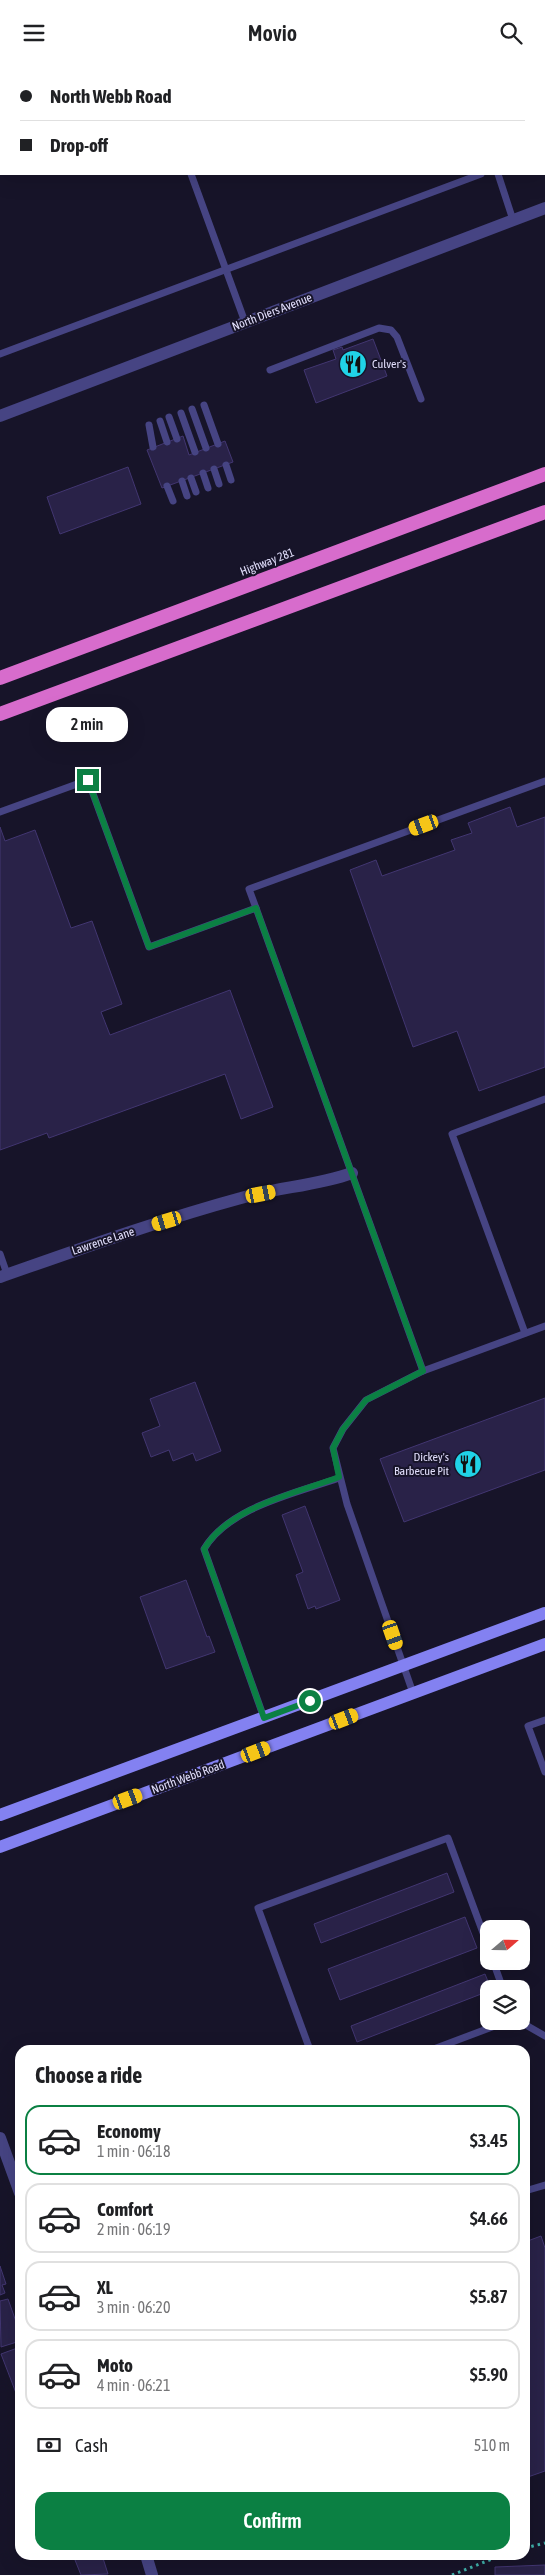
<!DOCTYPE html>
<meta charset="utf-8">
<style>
:root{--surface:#fff;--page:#f2f2f2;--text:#202124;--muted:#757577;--line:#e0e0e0;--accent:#0b8043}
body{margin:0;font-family:"Asap Condensed",sans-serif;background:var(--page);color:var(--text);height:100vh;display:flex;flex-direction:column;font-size:19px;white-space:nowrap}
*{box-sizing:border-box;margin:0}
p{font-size:16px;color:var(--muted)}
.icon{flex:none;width:28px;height:28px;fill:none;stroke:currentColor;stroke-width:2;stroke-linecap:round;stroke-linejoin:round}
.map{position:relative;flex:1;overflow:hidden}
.sheet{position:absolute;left:15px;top:1980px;width:515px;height:515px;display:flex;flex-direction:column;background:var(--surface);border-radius:15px;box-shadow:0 5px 20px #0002}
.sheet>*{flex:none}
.banner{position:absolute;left:0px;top:0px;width:545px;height:110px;box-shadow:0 5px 20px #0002;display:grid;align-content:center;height:110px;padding:0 20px;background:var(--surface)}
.needle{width:32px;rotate:70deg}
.controls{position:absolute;left:480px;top:1855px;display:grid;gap:10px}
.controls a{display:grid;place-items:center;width:50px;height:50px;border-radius:10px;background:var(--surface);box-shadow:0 5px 20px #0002;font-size:25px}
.end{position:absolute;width:22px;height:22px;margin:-11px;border:6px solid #0b8043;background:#fff;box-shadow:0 0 0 2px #fff}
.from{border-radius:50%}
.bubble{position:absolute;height:35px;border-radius:15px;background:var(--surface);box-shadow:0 5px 20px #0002;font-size:16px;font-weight:600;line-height:35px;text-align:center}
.car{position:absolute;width:15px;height:30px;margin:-15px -8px;border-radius:6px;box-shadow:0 0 4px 1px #0007;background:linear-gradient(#f5c518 24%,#345 0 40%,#f5c518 0 76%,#345 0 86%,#f5c518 0)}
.banner b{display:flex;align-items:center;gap:18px;height:48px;font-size:19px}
.banner b+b{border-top:1px solid var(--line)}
.banner i{width:12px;height:12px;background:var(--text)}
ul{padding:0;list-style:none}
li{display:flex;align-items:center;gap:15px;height:70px;margin:0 10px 8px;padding:0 10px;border:2px solid var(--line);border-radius:15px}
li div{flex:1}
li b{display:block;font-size:19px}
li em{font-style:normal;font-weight:600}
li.current{border-color:var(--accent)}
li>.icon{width:45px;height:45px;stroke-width:1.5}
h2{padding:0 20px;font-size:22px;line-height:60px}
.pay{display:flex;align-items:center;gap:12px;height:55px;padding:0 20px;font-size:19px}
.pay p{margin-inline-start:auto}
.primary-button{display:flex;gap:10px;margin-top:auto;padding:10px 20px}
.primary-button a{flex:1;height:58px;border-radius:15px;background:var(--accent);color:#fff;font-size:20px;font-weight:600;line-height:58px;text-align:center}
header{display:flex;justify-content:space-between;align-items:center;height:65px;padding:0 20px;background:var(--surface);font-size:22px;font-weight:600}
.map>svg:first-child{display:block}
.building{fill:#292248;stroke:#423671}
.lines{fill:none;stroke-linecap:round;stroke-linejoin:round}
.path{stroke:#3fb0a9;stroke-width:3;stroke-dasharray:2.5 4;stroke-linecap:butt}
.service{stroke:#464483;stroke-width:7}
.minor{stroke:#464483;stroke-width:12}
.tertiary{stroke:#464483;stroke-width:12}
.secondary{stroke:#8381f1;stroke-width:12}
.trunk{stroke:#d76ccc;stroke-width:14}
.route{stroke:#0b8043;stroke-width:6}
.labels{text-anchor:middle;stroke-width:4;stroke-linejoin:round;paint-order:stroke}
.street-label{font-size:12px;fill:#e2dffc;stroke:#171429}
.poi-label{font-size:12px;fill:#e2dffc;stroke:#171429;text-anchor:start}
</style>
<header><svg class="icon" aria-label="menu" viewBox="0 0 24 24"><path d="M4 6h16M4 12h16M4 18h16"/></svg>Movio<svg class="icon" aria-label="search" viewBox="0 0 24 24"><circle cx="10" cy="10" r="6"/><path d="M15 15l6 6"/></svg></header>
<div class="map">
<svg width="545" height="2510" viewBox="0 0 545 2510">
<rect width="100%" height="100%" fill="#171429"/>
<g class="building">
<path d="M373,274L387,311L316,338L304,305L336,294L333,285L342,282L343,285Z"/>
<path d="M183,371L189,390L225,376L233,397L162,423L147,385Z"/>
<path d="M128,402L141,439L60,469L47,432Z"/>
<path d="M510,742L517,762L545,752V1002L479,1026L457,966L413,982L350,805L376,795L382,811L455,785L451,775L472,768L468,758Z"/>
<path d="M0,762L5,776L35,765L71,863L92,856L122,939L101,947L110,970L230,925L273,1042L241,1054L225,1009L49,1073L47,1068L0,1085Z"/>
<path d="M195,1317L221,1386L196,1396L193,1388L173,1396L169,1385L151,1392L142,1368L160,1361L150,1334Z"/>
<path d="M545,1333V1405L404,1457L380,1394Z"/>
<path d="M305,1441L340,1535L316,1544L315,1541L308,1544L296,1510L303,1507L282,1450Z"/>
<path d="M186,1515L207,1572L209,1571L215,1587L166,1604L140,1532Z"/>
<path d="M447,1808L454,1827L321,1878L314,1859Z"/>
<path d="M465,1852L477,1883L340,1935L328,1904Z"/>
<path d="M485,1909L491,1924L489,1926L357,1977L351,1961Z"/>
<path d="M541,2171L545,2183V2406L525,2413V2177Z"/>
<path d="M0,2201L6,2219L2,2220L5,2228L0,2230Z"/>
<path d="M8,2234L20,2268V2276L1,2282L0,2236Z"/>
<path d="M20,2282V2327L16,2328L1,2289Z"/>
<path d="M73,2490H102L108,2509L81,2510Z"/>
<path d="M545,2500V2510H495V2502Z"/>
</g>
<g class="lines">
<g class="path">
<path d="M525,2483L545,2478"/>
<path d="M452,2510L502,2490"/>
</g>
<g class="service">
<path d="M151,0L152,1"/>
<path d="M459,0V1"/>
<path d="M544,85H545"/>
<path d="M191,109L245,257"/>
<path d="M498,109L513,155"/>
<path d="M0,289L481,109"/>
<path d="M270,305L379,263L391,265L397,272L421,334"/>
<path d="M204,340L218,379"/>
<path d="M192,344L206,383"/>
<path d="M181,348L195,387"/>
<path d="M169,352L177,374"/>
<path d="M160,356L167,377"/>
<path d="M149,360L153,382"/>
<path d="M226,400L231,415"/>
<path d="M214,404L219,419"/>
<path d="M203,408L208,423"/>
<path d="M191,413L196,427"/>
<path d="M182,416L187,431"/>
<path d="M167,421L173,436"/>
<path d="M0,747L88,715L149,882L256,843L423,1306"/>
<path d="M256,843L249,824L545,716"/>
<path d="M0,1189L7,1209"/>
<path d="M525,1268L452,1069L545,1034"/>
<path d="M413,1628L347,1439L333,1383L343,1364L366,1335L423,1306L545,1261"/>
<path d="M264,1653L204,1484C229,1442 294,1429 339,1413"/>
<path d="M545,1655L528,1661L545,1707"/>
<path d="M493,1896L503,1924"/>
<path d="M519,1956L545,1971"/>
<path d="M310,1985L258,1843L448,1773L489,1884"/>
<path d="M431,1985L508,1956"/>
<path d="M525,2126L545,2120"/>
</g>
<g class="minor">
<path d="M0,351L545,143"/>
<path d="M0,1212C80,1184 160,1155 241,1133C278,1122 316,1121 352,1108"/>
</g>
<g class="tertiary">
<path d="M0,2073L20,2128"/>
<path d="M146,2490L152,2510"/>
</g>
<g class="secondary">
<path d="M0,1750L545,1548"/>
<path d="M0,1782L545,1579"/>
</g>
<g class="trunk">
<path d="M0,613L545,409"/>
<path d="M0,649L545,447"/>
</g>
</g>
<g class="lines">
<path class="route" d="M88,715L149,882L256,843L423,1306L366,1335L343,1364L333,1383L339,1412C294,1429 229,1442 204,1484L264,1653L310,1636"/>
</g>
<defs>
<g id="restaurant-disc" transform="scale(1.4375)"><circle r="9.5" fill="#20d3e7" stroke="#171429"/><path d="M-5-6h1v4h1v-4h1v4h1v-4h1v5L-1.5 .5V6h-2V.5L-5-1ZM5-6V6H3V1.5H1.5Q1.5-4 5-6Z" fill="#111"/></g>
</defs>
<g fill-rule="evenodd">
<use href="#restaurant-disc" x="353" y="299"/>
<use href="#restaurant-disc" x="468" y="1399"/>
</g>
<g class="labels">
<g class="street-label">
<text transform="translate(272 247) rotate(-21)" y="4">North Diers Avenue</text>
<text transform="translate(267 497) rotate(-21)" y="4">Highway 281</text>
<text transform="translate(103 1176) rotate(-18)" y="4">Lawrence Lane</text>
<text transform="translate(188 1712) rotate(-20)" y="4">North Webb Road</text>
</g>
<g class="poi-label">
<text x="372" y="303">Culver's</text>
<text x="449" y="1396" text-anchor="end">Dickey's<tspan x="449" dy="14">Barbecue Pit</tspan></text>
</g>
</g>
</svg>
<div class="controls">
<a><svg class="needle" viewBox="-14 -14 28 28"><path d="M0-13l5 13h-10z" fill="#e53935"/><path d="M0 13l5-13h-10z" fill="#757577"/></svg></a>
<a><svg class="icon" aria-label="layers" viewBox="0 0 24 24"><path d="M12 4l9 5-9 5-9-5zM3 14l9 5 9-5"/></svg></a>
</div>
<i class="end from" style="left:310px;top:1636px"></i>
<i class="end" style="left:88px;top:715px"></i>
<div class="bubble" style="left:46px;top:642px;width:82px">2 min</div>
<i class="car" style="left:424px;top:760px;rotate:250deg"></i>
<i class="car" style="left:261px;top:1129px;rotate:79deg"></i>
<i class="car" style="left:167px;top:1156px;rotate:253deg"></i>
<i class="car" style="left:393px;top:1570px;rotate:161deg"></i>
<i class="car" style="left:344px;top:1654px;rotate:69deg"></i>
<i class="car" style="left:256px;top:1687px;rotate:69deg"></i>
<i class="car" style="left:128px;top:1734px;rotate:70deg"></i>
<div class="banner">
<b><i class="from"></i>North Webb Road</b>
<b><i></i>Drop-off</b>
</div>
<section class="sheet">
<h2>Choose a ride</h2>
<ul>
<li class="current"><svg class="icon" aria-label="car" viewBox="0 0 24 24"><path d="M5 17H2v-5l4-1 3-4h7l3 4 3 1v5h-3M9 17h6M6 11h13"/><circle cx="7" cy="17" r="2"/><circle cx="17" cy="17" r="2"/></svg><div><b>Economy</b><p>1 min · 06:18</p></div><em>$3.45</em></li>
<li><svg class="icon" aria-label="car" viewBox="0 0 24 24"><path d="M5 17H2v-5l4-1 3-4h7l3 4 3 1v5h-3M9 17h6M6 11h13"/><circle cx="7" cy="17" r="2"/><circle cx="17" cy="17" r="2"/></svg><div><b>Comfort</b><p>2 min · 06:19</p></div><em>$4.66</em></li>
<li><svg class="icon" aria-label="car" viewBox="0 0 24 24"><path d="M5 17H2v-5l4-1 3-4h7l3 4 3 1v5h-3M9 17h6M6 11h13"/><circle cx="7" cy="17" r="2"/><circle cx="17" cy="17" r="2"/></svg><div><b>XL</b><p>3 min · 06:20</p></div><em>$5.87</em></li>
<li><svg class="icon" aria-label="car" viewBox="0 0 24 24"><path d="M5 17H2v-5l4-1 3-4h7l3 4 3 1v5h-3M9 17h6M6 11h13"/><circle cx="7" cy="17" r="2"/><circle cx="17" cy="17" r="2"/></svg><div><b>Moto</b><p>4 min · 06:21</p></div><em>$5.90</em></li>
</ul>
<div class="pay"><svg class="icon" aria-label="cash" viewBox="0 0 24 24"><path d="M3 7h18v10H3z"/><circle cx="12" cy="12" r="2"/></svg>Cash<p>510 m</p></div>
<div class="primary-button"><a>Confirm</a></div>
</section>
</div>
